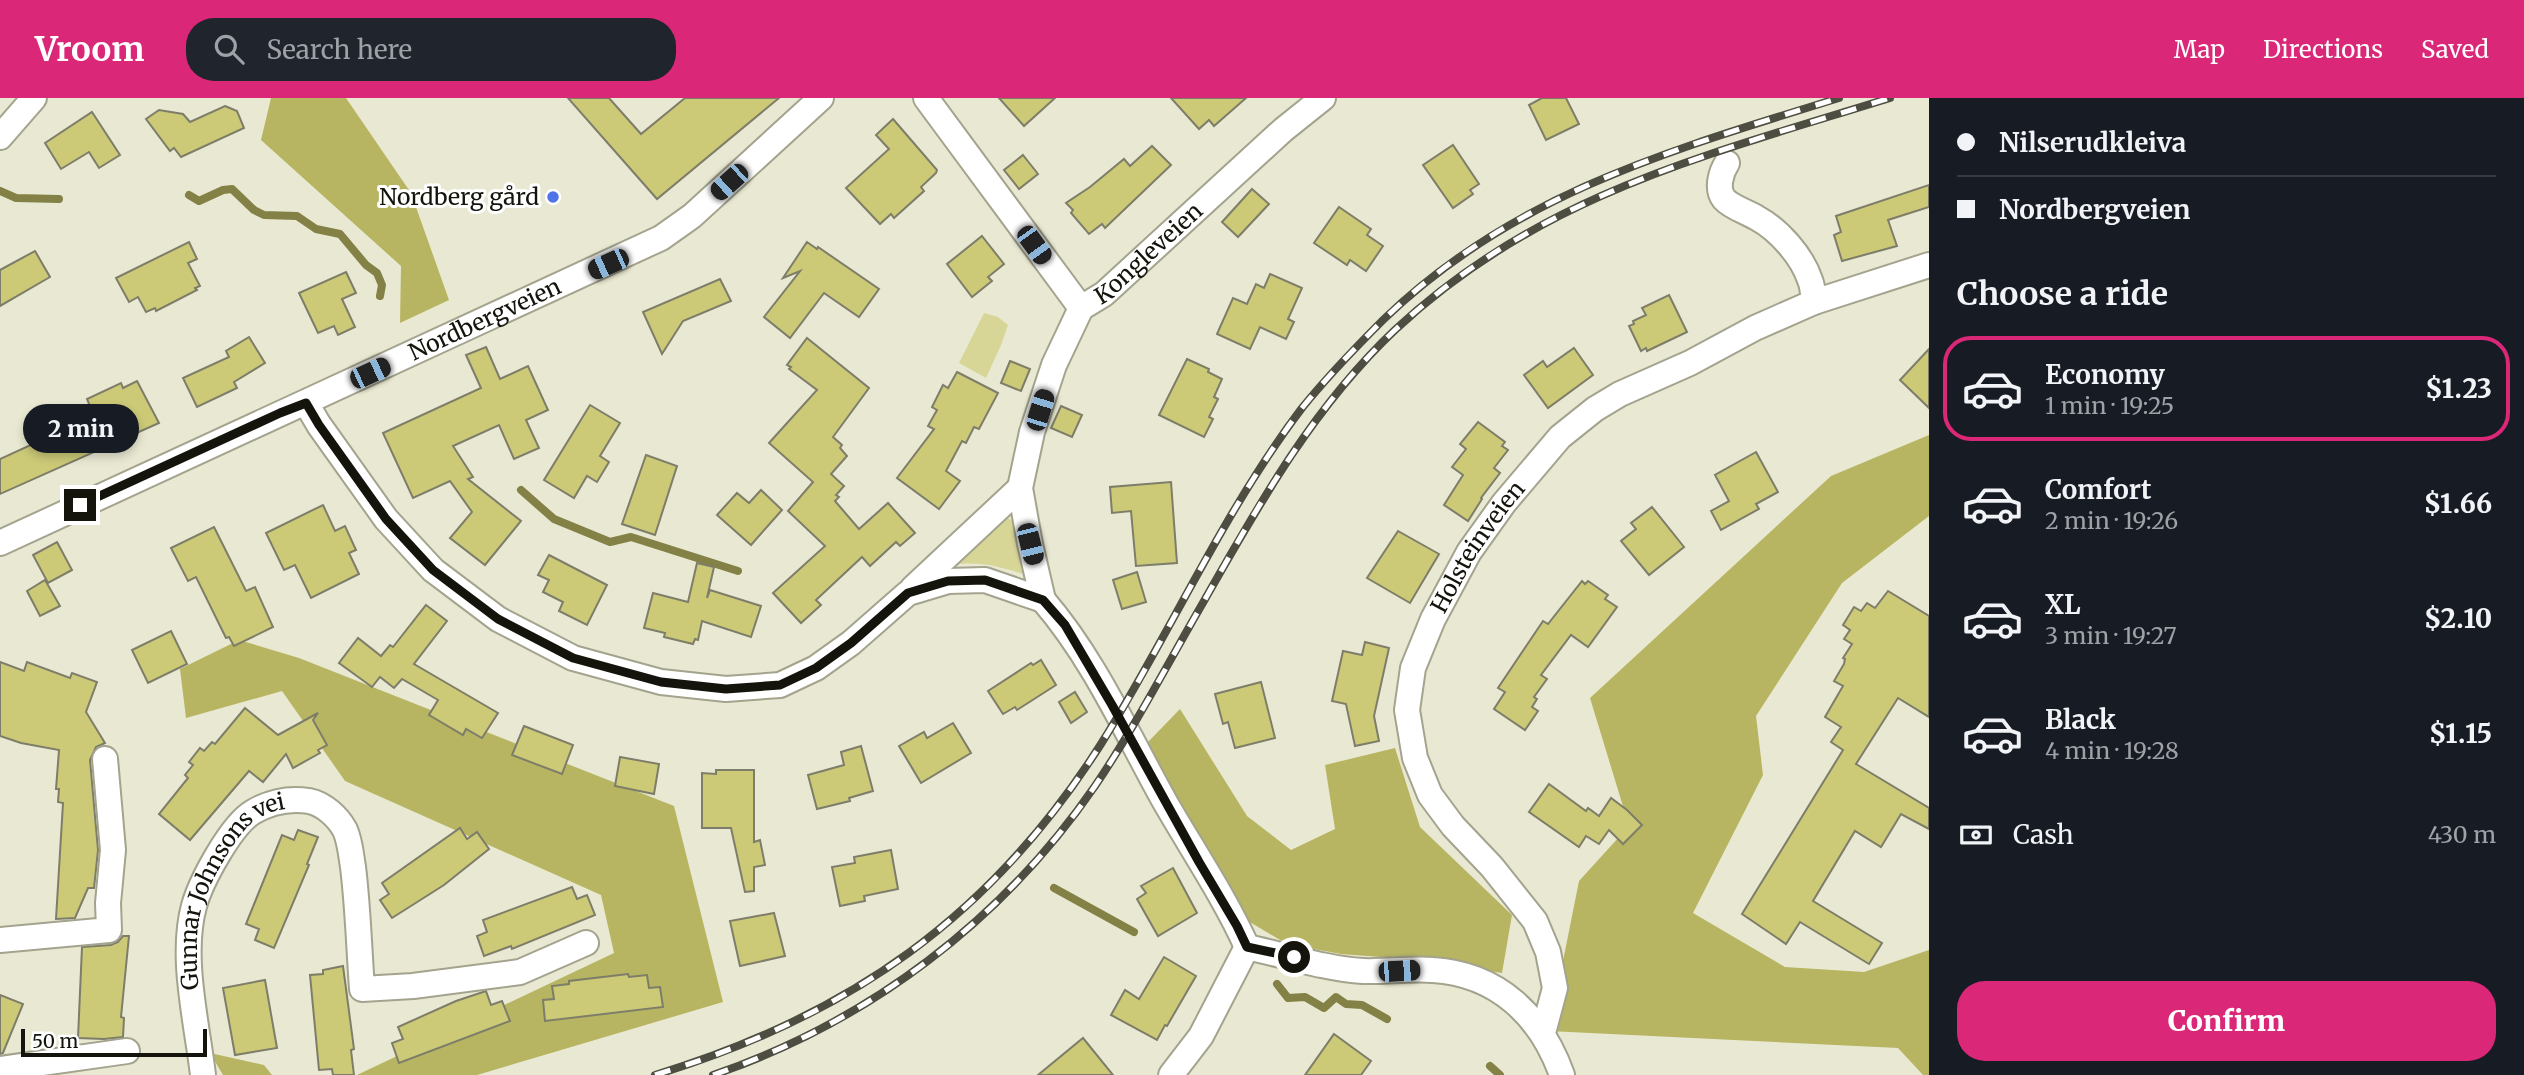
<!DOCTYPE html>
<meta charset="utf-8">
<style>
:root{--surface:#171b24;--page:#20242c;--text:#f1f3f6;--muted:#9ea1a6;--line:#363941;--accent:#db2777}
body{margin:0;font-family:Merriweather,serif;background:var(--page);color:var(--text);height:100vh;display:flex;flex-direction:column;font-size:26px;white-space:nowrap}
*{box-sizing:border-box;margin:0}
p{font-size:23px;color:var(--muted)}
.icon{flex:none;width:38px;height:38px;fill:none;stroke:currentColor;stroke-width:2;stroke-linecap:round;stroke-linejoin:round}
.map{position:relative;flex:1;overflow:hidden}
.side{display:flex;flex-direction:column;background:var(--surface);width:595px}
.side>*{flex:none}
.guide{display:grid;align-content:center;height:154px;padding:0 28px;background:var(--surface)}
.scale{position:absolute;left:21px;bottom:18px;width:186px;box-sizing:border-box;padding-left:7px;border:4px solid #14140d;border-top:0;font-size:19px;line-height:24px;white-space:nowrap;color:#14140d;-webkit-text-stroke:5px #fff;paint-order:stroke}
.end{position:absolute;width:32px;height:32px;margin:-16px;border:9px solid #14140d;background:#fff;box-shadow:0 0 0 4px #fff}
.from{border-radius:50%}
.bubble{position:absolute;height:49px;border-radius:24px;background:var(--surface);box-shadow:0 4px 10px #0003;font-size:23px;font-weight:800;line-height:49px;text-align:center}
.car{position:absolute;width:21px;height:42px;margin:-21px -10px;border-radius:9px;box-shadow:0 0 5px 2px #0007;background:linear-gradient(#222 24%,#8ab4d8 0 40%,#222 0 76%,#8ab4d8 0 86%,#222 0)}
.guide b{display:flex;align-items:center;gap:24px;height:66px;font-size:26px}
.guide b+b{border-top:2px solid var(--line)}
.guide i{width:18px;height:18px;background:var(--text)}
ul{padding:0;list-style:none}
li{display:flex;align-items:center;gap:21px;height:105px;margin:0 14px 10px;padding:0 14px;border:4px solid transparent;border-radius:28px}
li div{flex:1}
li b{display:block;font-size:26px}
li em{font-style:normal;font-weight:800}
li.current{border-color:var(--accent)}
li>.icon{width:63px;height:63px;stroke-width:1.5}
h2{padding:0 28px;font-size:32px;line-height:84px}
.pay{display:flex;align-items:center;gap:18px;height:77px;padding:0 28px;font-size:26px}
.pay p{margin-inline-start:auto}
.action{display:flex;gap:14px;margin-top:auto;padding:14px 28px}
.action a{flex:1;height:80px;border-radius:28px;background:var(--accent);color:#fff;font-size:28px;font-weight:800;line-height:80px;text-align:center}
header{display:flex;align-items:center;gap:42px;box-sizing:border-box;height:98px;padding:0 35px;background:var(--accent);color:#fff}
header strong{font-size:33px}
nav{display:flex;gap:38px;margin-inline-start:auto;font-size:24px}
.search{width:490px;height:63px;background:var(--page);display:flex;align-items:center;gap:18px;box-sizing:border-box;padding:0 24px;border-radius:28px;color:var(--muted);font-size:26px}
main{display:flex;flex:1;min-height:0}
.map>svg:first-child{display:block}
.green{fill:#d7d697}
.forest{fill:#b7b562}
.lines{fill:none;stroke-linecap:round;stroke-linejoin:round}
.stream{stroke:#838146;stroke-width:8}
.building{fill:#ccca77;stroke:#7d7d69;stroke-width:2}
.minor-casing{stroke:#a3a38e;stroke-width:28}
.minor{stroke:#fff;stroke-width:24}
.rail-casing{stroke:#4d4d42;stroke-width:8}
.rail{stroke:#fff;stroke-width:5;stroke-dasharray:16;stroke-linecap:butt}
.route{stroke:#14140d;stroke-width:9}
.poi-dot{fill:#5073e7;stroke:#fff;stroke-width:2.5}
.labels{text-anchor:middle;stroke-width:6;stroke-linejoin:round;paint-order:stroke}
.poi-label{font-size:23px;fill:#14140d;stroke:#fff;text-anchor:end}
.street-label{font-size:23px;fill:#14140d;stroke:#fff}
</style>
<header>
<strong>Vroom</strong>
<div class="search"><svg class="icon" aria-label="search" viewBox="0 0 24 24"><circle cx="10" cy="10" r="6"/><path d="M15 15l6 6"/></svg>Search here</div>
<nav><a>Map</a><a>Directions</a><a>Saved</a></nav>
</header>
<main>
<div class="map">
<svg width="1929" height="977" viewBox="0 0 1929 977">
<rect width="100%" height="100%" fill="#e9e9d3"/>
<g class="green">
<path d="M984,215L998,219L1008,227L1001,247L986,280L959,265Z"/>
<path d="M999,420H1008L1016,425L1026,477C1004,470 984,464 961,466L957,462Z"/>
</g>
<g class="forest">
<path d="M271,0H346L411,95L449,202L400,225L401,168L261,42Z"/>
<path d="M1929,337V418L1842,485L1756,618L1763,677L1693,815L1785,869L1864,874L1929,852V977H1923L1898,950L1549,933L1579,783L1629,728L1590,600L1831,378Z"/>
<path d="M239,542L299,560L674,708L723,904L477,977H357L614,855L601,797L345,683L282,593L186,620L180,571Z"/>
<path d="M1180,611L1247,718L1291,752L1335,731L1325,667L1395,650L1420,729L1512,817L1502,875L1393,860L1341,856L1287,846L1243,820L1219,789L1148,644Z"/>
<path d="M210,955L264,967L272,977H223Z"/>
</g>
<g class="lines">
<g class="stream">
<path d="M0,93L16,100L59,101"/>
<path d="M189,97L199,103L223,92L232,91L254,112L264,117L297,118L316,131L340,136L366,167L377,175L382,187L380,198"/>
<path d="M521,392L554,421L610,444L631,439L738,473"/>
<path d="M1054,790L1134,834"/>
<path d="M1277,886L1288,900L1305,899L1324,910L1336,899L1346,906L1362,907L1387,921"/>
<path d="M1490,968L1500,977"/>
</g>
</g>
<g class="building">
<path d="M568,0H609L641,36L685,0H779L657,101Z"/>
<path d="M999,0H1055L1024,28Z"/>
<path d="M1171,0H1246L1214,28L1209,22L1199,31Z"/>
<path d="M1542,0H1566L1579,26L1546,42L1529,7Z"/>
<path d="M225,8L237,13L244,30L181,59L174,50L170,53L146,21L159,12L183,16L190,24Z"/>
<path d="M92,14L120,57L99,70L89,54L61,71L45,45Z"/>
<path d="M893,21L937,72L936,75L921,89L924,93L894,120L891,116L880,126L846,90L889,51L876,37Z"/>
<path d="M1453,47L1479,86L1470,92L1473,96L1453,110L1423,67Z"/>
<path d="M1152,48L1171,67L1105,130L1102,126L1089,136L1071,115L1073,112L1066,105L1090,89L1124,61L1130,68Z"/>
<path d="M1023,57L1038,76L1019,91L1004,72Z"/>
<path d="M1929,87V109L1888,122L1897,148L1842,163L1834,137L1841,134L1836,118Z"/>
<path d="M1252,91L1269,106L1238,139L1222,124Z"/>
<path d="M1339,109L1371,131L1367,137L1383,148L1366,173L1350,162L1347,167L1314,145Z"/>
<path d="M982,138L1004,166L988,179L992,183L972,199L947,166Z"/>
<path d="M189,144L197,161L188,165L200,188L195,190L197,192L156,213L155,210L146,214L138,199L129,204L116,180Z"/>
<path d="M807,144L817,151L818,149L879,191L859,219L824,195L790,240L764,219L800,173L783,180Z"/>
<path d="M35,153L50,179L0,208V172Z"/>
<path d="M346,174L356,195L342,201L355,229L338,237L334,228L318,235L299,195Z"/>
<path d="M1270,176L1302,190L1288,221L1294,224L1286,241L1260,229L1250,251L1217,236L1233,200L1247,206L1256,186L1264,190Z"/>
<path d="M720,181L731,203L683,223L662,256L643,214Z"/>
<path d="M1669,197L1687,234L1647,253L1646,250L1641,253L1629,228L1634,226L1633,223L1646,217L1642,210Z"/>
<path d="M249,239L265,265L234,284L237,290L197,309L183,280L229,259L226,253Z"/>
<path d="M807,240L869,290L833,339L842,347L840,350L847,358L831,376L844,388L836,397L839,399L835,403L859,431L888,405L915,435L900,448L896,444L870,468L862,459L816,502L821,507L801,525L773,495L825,448L788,413L813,384L769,345L817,292L789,271L791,269L787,267Z"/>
<path d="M486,249L500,281L528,268L548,312L526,322L539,350L514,361L499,327L453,348L473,379L468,381L521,423L485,467L450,440L472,414L450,383L413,400L383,335L481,290L466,257Z"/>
<path d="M1574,250L1593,277L1548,310L1524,277L1543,263L1547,269Z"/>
<path d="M1929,251V310L1900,282Z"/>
<path d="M1187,261L1209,271L1208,274L1222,281L1214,299L1218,301L1209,319L1213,321L1204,339L1159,317Z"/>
<path d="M1010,263L1030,271L1021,293L1001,285Z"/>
<path d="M957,274L998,295L979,331L974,329L966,345L962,343L946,373L960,383L939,411L897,380L934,331L928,328L937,312L932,309L943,287L948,290Z"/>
<path d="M137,283L159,325L0,396V361L94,318L87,301L121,285L123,290Z"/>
<path d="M590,307L620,325L600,358L609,364L597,384L587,378L574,400L544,382Z"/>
<path d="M1061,308L1082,317L1072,339L1051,330Z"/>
<path d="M1478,324L1505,344L1502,348L1508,352L1494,370L1500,375L1481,400L1482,401L1468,423L1444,407L1463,377L1452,369L1466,351L1460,346Z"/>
<path d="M1756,354L1778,394L1756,406L1759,411L1721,432L1711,413L1729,403L1715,377Z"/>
<path d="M646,357L677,368L655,437L622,426Z"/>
<path d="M1171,384L1177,465L1136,468L1131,413L1112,415L1110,389Z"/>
<path d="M761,392L782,412L751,447L717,417L737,395L749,405Z"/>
<path d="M323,407L335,433L345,428L356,452L349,455L359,476L311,500L295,467L284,472L266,435Z"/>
<path d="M1652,409L1684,449L1649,477L1621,443L1636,431L1631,425Z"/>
<path d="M214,429L246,493L255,489L273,529L234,548L229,539L226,540L196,479L188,483L171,450Z"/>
<path d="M1398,433L1439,456L1410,505L1367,480Z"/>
<path d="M57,444L72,472L48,485L33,457Z"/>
<path d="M549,457L607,487L587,527L559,513L563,504L543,494L549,482L538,477Z"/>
<path d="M697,465L714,469L707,500L710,492L761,508L751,539L702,523L698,542L695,541L693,546L664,539L665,535L644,530L653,495L688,504Z"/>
<path d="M1137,474L1146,504L1122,511L1113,482Z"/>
<path d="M45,482L60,508L40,518L27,493Z"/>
<path d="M1582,483L1585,486L1588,483L1608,497L1605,501L1617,509L1588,549L1571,537L1541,577L1547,581L1534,599L1537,601L1532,609L1538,613L1525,632L1494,611L1505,594L1498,590L1543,523L1548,526Z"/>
<path d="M1888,493L1929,518V619L1898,600L1856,666L1929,710V731L1901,716L1881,749L1855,733L1813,803L1882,845L1869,866L1800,824L1786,846L1742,816L1843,652L1831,644L1841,629L1825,619L1843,588L1834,583L1844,566L1845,561L1843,560L1852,546L1844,541L1850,532L1843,527L1854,509L1861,513L1867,505L1875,510Z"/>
<path d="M426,507L447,523L414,566L498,615L482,640L466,631L463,637L429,617L438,602L402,581L394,590L380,579L372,589L339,565L358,540L381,558L390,547L393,549Z"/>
<path d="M171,533L187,566L148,585L132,552Z"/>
<path d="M1365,544L1389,550L1374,618L1379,643L1355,648L1346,606L1332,603L1343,553L1362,557Z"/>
<path d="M1041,562L1056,587L1017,612L1015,609L1003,616L988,593L1031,565L1033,567Z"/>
<path d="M0,564L24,573L27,564L70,580L72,575L97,584L86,614L105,645L96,649L90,662L98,752L94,790H88L75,820L56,821L63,705L58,704L59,691H56L59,652L21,645L0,638Z"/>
<path d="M1261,584L1275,640L1235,650L1228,624L1223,626L1215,596Z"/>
<path d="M1075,594L1087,614L1071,625L1059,604Z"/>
<path d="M245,610L278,637L318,615L313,622L327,647L318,652L320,655L293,670L286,656L263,684L249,673L190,742L159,716L188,680L185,677L193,667L189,664L200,650L204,653L212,644L215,646Z"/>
<path d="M953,625L971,655L921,685L899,648L924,634L927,640Z"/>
<path d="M524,628L573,647L562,676L512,657Z"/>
<path d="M861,648L873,693L849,700L850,703L817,711L808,677L844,667L841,654Z"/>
<path d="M620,659L659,666L654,696L615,688Z"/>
<path d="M716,672H754V744L760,742L765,767L754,769V793L745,794L731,730H702V675L716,676Z"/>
<path d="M1549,686L1586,713L1588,710L1599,718L1611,700L1627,712L1642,727L1623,746L1609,732L1599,746L1586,738L1579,749L1529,714Z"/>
<path d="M460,730L467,741L477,734L489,751L444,787L392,820L380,802L389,796L382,785Z"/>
<path d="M298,732L318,739L307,766L309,767L274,850L255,842L259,831L246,826L282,737L294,742Z"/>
<path d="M891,752L898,791L864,798L865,803L840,808L832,769L855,765L854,759Z"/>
<path d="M1173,770L1197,815L1158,838L1137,801L1146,795L1141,788Z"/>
<path d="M572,789L577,801L587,797L595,817L512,851L511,848L484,858L477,838L487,834L483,822Z"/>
<path d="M774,815L785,858L740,868L730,823Z"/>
<path d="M123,838H129L121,919L124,920L123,939L104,941L78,940L82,849L111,847L118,844Z"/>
<path d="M1164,859L1196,878L1167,928L1165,927L1157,942L1111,917L1125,892L1139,901Z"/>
<path d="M343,868L354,951L351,952L354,977H333L332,971L319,972L310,877L323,876V872Z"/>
<path d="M628,876L629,879L647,877L649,890L660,889L663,909L545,923L543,902L554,901L552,888L569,886V883Z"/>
<path d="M265,882L277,950L235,957L223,890Z"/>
<path d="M486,893L491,907L502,903L510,923L399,965L392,945L403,941L398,929L456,903Z"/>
<path d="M0,897L23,906L3,955L0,956Z"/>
<path d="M1334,936L1371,963L1361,977H1305Z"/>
<path d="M1083,940L1113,977H1038Z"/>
</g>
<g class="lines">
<g class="minor-casing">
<g id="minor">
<path d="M926,0L1081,210"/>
<path d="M0,39L34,0"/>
<path d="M1727,65C1721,74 1716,91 1724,101C1731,109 1747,114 1757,120C1779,132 1802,158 1810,182C1813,189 1813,197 1814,204"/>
<path id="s1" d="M306,305L319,327L386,421L433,472L498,521L573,560L661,584L726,591L780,587L816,570L851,545L908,495L948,483L985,482L1043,502L1030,446L1020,390L1032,334L1054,267L1081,210L1104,196L1283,32L1323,0"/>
<path id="s2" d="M0,445L661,140L692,118L821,0"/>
<path d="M913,490L1020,390"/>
<path d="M1043,502C1094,561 1127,636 1165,704C1192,751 1225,800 1247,849C1284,857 1326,871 1363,873C1386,874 1410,870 1433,872C1498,876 1541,918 1562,977"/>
<path d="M0,842L109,832L108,805L113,752L105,661"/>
<path id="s3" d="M1543,935L1555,890L1548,854L1535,823L1492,769L1453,728L1430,697L1415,660L1407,612L1413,570L1433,521L1469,454L1504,405L1560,339L1595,311L1620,296L1690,265L1755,230L1814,204L1929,167"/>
<path d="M0,971L127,953"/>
<path id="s4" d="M203,977C197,925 180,859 194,808C201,783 231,727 253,714C270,704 290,700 309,703C324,706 338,719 345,732C350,743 351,757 353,769C358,809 359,850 362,891L413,888L520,874L586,845"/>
<path d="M1171,977L1201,938L1247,849"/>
</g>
</g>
<use href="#minor" class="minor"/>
<g class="rail-casing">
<g id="rail">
<path d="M655,977C849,918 991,819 1101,646C1170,536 1223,414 1302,310C1327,279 1355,250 1383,222C1513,96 1671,52 1839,0"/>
<path d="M713,977C868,924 1002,823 1095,688C1135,629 1168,565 1204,503C1259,406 1314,308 1396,231C1541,96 1707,57 1890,0"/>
</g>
</g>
<use href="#rail" class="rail"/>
</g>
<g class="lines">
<path class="route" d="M80,407L280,315L306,305L319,327L386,421L433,472L498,521L573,560L661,584L726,591L780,587L816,570L851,545L908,495L948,483L985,482L1043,502L1065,527L1112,607L1199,764L1237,828L1247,849L1294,859"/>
</g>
<circle class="poi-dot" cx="553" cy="99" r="7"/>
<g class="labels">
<g class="poi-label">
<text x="539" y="107">Nordberg gård</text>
</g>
<g class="street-label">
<text dy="8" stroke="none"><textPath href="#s1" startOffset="1278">Kongleveien</textPath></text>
<text dy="8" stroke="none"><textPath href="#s2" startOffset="534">Nordbergveien</textPath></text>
<text dy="8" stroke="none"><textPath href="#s3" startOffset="550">Holsteinveien</textPath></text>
<text dy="8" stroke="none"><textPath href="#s4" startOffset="201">Gunnar Johnsons vei</textPath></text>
</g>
</g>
</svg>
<div class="scale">50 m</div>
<i class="end from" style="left:1294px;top:859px"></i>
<i class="end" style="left:80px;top:407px"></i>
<div class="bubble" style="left:23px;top:306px;width:116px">2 min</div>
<i class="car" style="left:729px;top:84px;rotate:228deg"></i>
<i class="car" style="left:1034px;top:147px;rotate:144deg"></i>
<i class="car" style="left:608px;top:166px;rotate:246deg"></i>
<i class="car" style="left:370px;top:275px;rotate:65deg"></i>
<i class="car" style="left:1040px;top:312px;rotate:17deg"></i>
<i class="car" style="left:1030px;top:446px;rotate:166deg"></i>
<i class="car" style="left:1399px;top:873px;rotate:87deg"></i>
</div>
<section class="side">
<div class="guide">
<b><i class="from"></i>Nilserudkleiva</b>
<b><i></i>Nordbergveien</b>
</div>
<h2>Choose a ride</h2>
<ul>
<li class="current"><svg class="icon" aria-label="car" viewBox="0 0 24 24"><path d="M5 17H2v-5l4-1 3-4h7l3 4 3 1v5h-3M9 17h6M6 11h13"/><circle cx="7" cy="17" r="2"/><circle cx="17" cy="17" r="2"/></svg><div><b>Economy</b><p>1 min · 19:25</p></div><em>$1.23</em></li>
<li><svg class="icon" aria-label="car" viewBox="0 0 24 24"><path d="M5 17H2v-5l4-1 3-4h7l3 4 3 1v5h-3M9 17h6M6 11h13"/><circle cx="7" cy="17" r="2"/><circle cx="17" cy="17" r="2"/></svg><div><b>Comfort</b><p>2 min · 19:26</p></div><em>$1.66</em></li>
<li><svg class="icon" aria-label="car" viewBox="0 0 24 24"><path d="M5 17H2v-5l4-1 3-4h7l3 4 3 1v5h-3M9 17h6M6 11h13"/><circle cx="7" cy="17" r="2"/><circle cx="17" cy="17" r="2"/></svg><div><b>XL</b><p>3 min · 19:27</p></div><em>$2.10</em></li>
<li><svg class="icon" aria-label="car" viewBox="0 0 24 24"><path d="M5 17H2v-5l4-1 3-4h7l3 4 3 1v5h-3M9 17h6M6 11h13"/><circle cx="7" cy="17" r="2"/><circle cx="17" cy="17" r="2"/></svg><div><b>Black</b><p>4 min · 19:28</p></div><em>$1.15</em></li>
</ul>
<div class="pay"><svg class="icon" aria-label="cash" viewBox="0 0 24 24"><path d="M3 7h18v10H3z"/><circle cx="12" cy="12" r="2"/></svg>Cash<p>430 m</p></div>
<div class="action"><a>Confirm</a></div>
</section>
</main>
